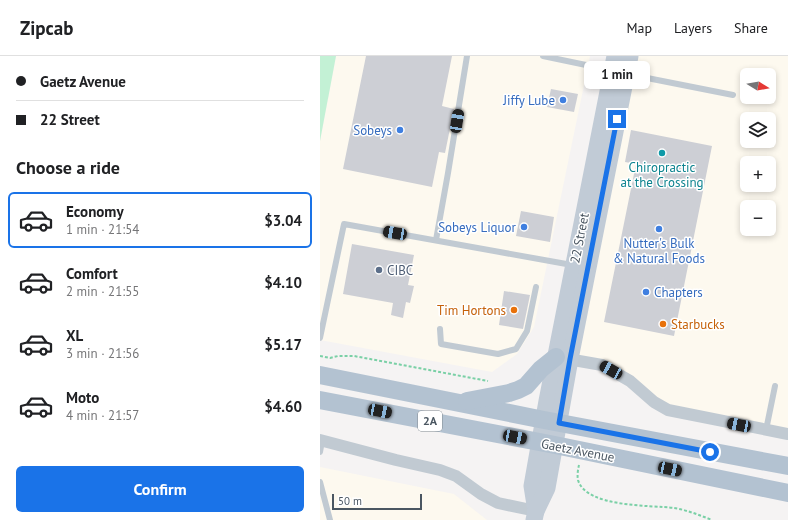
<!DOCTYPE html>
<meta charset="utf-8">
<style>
:root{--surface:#fff;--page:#f2f2f2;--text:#202124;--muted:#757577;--line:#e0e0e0;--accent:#1a73e8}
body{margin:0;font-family:"PT Sans",sans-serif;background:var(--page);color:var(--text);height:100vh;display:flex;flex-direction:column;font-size:15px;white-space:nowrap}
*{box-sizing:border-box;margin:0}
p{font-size:13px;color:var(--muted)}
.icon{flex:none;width:22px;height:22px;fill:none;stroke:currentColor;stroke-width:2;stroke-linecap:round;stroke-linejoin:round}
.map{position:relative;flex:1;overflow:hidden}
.details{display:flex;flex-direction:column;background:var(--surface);width:320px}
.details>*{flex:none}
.banner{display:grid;align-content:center;height:88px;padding:0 16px;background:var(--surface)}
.needle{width:26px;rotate:101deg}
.fabs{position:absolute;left:420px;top:12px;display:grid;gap:8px}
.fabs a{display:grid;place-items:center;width:36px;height:36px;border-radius:6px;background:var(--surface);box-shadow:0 2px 6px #0003;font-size:20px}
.scale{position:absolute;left:12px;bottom:10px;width:90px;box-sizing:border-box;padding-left:4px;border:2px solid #4a5661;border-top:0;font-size:11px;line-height:14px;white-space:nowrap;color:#4a5661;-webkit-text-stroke:3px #fff;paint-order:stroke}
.end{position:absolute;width:18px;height:18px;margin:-9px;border:5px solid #1a73e8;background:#fff;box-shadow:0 0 0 2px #fff}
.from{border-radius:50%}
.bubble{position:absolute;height:28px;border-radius:6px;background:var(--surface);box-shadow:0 2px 6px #0003;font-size:13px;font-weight:700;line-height:28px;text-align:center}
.car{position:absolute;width:12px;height:24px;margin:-12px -6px;border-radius:5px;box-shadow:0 0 3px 1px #0007;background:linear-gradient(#222 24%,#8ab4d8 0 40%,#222 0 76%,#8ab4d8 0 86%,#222 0)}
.banner b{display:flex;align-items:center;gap:14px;height:38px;font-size:15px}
.banner b+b{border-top:1px solid var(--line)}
.banner i{width:10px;height:10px;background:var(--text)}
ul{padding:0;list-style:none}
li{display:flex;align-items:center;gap:12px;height:56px;margin:0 8px 6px;padding:0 8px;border:2px solid transparent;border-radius:6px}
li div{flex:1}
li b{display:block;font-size:15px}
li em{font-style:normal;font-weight:700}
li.current{border-color:var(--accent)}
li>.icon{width:36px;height:36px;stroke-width:1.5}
h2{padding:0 16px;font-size:18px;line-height:48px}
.cta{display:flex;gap:8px;margin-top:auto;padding:8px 16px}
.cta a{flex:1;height:46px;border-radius:6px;background:var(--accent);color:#fff;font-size:16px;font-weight:700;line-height:46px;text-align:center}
header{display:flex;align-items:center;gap:24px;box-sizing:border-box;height:56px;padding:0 20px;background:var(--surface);border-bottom:1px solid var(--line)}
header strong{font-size:19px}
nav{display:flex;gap:22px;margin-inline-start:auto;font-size:14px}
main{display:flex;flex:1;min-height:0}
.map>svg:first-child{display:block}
.commercial{fill:#fdf9ef;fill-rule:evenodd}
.green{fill:#c3f1d5}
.building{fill:#cdcfd5}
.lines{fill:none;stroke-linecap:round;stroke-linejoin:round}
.path{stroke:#7ad0a6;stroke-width:2;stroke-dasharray:3 2;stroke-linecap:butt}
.lane{stroke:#c1cad2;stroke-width:6}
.street{stroke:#c1cad2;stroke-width:12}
.secondary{stroke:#c1cbd6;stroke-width:17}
.primary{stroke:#b3c2d1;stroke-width:18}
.route{stroke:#1a73e8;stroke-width:5}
.shop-dot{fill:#3f7fe0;stroke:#fff;stroke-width:1.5}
.culture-dot{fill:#0f9aa8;stroke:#fff;stroke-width:1.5}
.service-dot{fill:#5c6f8a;stroke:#fff;stroke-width:1.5}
.food-dot{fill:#e8710a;stroke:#fff;stroke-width:1.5}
.labels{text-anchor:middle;stroke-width:3;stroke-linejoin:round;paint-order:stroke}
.shield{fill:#fff;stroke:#808990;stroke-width:1}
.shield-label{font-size:12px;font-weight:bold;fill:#4a5661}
.shop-label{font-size:13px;fill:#366cbe;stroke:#fff;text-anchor:end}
.culture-label{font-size:13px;fill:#0d838f;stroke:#fff}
.street-label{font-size:13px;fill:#4a5661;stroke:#fff}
.service-label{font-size:13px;fill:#4e5e75;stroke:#fff;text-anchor:start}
.food-label{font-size:13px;fill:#c56008;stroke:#fff;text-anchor:end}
</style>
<header>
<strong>Zipcab</strong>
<nav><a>Map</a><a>Layers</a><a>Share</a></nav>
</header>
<main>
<section class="details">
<div class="banner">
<b><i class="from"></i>Gaetz Avenue</b>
<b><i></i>22 Street</b>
</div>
<h2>Choose a ride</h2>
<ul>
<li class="current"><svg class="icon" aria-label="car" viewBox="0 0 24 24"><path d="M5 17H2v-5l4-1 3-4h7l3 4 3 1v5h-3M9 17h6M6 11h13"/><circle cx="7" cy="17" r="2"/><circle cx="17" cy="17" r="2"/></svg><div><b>Economy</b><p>1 min · 21:54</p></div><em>$3.04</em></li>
<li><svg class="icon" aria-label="car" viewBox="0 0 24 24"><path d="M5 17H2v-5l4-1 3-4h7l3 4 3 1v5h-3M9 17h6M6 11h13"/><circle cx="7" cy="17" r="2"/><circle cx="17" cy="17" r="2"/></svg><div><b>Comfort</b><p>2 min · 21:55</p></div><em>$4.10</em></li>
<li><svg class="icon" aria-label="car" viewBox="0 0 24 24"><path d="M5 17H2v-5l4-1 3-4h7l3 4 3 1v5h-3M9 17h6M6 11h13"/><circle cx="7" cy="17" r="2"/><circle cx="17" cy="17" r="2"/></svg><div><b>XL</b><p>3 min · 21:56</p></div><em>$5.17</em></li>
<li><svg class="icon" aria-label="car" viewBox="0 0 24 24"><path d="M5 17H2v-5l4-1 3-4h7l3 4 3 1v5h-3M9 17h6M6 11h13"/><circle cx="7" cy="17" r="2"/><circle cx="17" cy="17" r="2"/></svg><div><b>Moto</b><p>4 min · 21:57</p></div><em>$4.60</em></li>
</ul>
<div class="cta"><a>Confirm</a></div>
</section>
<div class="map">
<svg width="468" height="464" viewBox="0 0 468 464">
<rect width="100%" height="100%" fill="#f5f3f3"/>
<g class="commercial">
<path d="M16,0H270L214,271L197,298L172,316L0,284V85Z"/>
<path d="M310,0H468V378L348,354L310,325L250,303ZM427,19H449V41H427ZM427,63H449V85H427ZM427,107H449V129H427ZM427,151H449V173H427Z"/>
<path d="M0,411L134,438L167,464H0Z"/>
</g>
<path class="green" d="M0,0H16L0,85Z"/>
<g class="building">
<path d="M46,0H132L122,50L134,53L125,97L119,96L112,131L23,113Z"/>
<path d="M231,33L258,38L254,56L227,51Z"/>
<path d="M311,74L392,90L354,280L284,266L316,108L305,106Z"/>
<path d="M201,155L234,161L230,186L196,180Z"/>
<path d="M32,188L94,199L88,229L94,230L90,247L86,246L83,262L71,259L73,247L23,238Z"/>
<path d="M184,235L210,239L203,273L179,269Z"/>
</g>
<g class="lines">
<g class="path">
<path d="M0,300L10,302L18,300H34L168,325"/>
<path d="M259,409C258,413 257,419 258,424C266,452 332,449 354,452C367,454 379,459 392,464"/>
</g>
<g class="lane">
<path d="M223,0L290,14"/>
<path d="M307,18L413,39"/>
<path d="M116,184L128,117L147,0"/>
<path d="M120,273L121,288L178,298L196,293L207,275L216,231"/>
<path d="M0,282L24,168L252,209"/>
<path d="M446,374L455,330"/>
<path d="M0,396L2,385"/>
<path d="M0,426L10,464"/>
</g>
<g class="street">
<path d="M242,302L282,309L310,325L334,346L348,354L468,378"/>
<path d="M0,384L76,404L120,414L136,420L161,438L178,447L216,455"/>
</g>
<g class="secondary">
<path d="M216,455L212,430L227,345L295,0"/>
<path d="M214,464L216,455L227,432L250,303L310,0"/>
</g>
<g class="primary">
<path d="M0,319L224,364L468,410"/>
<path d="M0,344L235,389L468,437"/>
<path d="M147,345L189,337L198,334L206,330L221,313L236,301"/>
</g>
</g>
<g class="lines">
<path class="route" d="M297,63L250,303L239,367L390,396"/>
</g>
<g class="shop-dot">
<circle cx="243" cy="44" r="4"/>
<circle cx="80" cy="74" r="4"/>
<circle cx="204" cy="171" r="4"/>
<circle cx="339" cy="173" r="4"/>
<circle cx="326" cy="236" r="4"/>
</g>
<circle class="culture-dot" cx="342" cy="97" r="4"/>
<circle class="service-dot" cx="59" cy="214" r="4"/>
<g class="food-dot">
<circle cx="194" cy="254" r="4"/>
<circle cx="343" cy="268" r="4"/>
</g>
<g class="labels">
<rect class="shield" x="98" y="355" width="24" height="20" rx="3"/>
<g class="shield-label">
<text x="110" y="369">2A</text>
</g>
<g class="shop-label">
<text x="235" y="49">Jiffy Lube</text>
<text x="72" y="79">Sobeys</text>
<text x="196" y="176">Sobeys Liquor</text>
<text x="339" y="192" text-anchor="middle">Nutter's Bulk<tspan x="339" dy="15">&amp; Natural Foods</tspan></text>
<text x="334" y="241" text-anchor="start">Chapters</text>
</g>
<g class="culture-label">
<text x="342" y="116">Chiropractic<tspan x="342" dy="15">at the Crossing</tspan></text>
</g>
<g class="street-label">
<text transform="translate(259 182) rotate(-79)" y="5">22 Street</text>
<text transform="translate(258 394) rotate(11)" y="5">Gaetz Avenue</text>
</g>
<g class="service-label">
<text x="67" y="219">CIBC</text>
</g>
<g class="food-label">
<text x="186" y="259">Tim Hortons</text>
<text x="351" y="273" text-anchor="start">Starbucks</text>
</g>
</g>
</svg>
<div class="fabs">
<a><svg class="needle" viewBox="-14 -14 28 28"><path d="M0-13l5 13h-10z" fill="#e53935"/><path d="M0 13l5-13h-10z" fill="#757577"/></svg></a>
<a><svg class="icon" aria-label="layers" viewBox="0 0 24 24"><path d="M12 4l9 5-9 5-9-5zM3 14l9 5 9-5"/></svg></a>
<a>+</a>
<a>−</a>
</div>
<div class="scale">50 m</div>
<i class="end from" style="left:390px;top:396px"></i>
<i class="end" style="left:297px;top:63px"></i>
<div class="bubble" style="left:264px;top:5px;width:66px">1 min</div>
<i class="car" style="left:137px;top:65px;rotate:9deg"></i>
<i class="car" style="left:75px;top:177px;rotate:280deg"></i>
<i class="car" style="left:291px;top:314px;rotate:299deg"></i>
<i class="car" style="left:60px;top:355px;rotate:101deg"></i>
<i class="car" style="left:419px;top:369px;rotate:281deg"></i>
<i class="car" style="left:195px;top:381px;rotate:101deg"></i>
<i class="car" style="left:350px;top:413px;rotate:102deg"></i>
</div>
</main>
